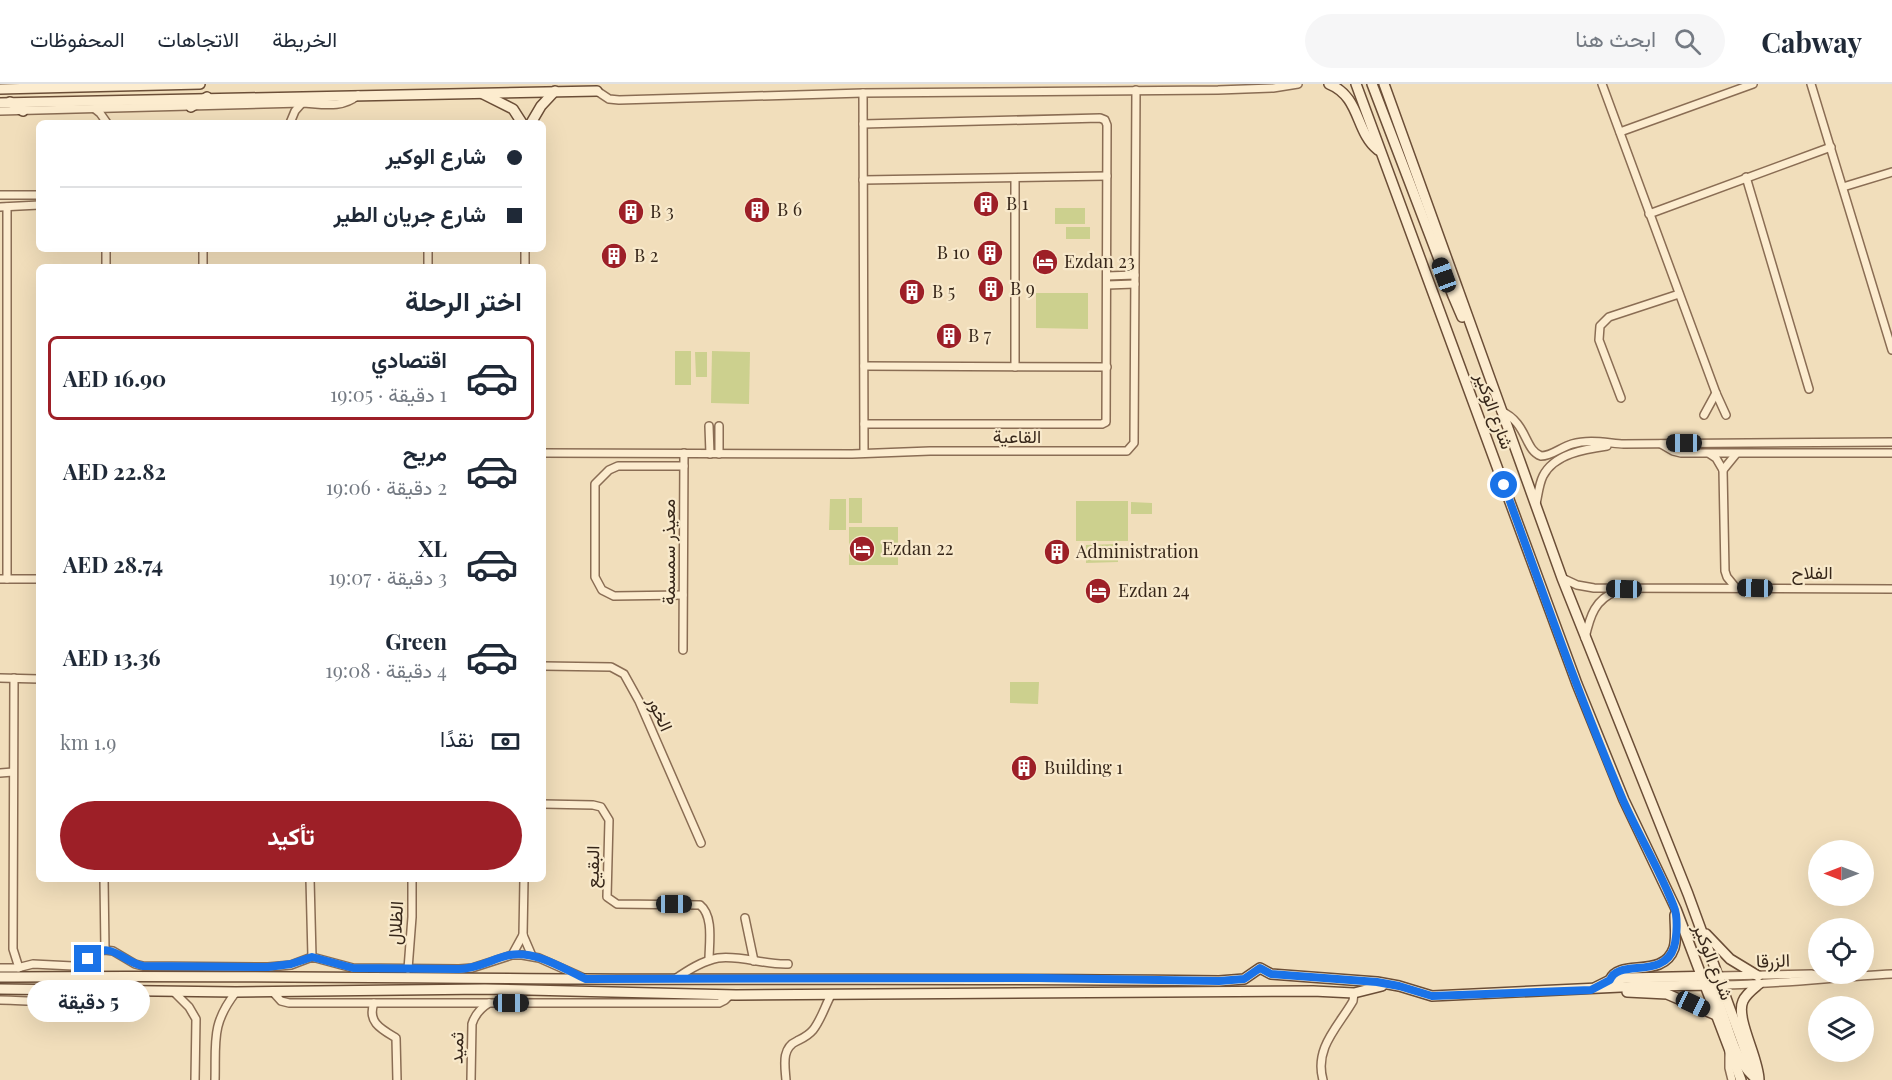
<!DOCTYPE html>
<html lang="ar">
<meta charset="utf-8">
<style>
:root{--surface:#fff;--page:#f6f6f7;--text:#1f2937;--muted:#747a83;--line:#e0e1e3;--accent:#9d1f27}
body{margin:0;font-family:"Playfair Display",Vazirmatn,serif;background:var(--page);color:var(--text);direction:rtl;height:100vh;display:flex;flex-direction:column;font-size:22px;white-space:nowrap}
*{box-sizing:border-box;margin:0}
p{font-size:20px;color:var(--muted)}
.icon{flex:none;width:33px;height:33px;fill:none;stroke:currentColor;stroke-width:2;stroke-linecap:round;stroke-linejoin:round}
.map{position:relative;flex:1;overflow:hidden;direction:ltr}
.drawer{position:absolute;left:36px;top:180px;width:510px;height:618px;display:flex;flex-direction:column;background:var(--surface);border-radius:9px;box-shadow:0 6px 24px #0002;direction:rtl}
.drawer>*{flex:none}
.hud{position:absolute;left:36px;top:36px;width:510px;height:132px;border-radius:9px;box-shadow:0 6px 24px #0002;direction:rtl;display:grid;align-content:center;height:132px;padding:0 24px;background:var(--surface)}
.needle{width:39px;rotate:270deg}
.tools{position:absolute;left:1808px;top:756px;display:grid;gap:12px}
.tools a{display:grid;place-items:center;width:66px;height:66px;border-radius:50%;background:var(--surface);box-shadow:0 6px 24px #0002;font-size:30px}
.end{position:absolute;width:27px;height:27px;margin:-14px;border:8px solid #1a73e8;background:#fff;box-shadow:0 0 0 3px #fff}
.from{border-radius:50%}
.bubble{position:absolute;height:42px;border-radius:21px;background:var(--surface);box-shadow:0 6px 24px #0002;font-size:20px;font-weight:700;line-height:42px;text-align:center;direction:rtl}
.car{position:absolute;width:18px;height:36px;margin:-18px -9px;border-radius:8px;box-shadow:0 0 4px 2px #0007;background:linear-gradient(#222 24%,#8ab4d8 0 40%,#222 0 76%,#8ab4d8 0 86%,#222 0)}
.hud b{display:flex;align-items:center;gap:21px;height:57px;font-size:22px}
.hud b+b{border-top:2px solid var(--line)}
.hud i{width:15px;height:15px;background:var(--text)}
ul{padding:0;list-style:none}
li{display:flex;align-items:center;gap:18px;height:84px;margin:0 12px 9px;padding:0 12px;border:3px solid transparent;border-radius:9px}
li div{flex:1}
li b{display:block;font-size:22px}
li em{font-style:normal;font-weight:700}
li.selected{border-color:var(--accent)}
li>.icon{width:54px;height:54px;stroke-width:1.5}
h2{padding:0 24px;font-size:27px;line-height:72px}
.pay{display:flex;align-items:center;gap:15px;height:66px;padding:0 24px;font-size:22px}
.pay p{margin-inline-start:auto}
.primary-button{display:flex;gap:12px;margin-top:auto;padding:12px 24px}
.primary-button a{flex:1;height:69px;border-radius:36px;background:var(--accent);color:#fff;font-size:24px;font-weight:700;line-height:69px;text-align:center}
header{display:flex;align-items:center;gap:36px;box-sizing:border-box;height:84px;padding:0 30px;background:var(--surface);border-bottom:2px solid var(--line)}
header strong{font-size:28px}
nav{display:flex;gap:33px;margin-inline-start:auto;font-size:21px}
.search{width:420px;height:54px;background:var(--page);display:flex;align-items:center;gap:15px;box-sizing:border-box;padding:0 21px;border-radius:33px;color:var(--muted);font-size:22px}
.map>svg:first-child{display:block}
.green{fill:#ccd08e}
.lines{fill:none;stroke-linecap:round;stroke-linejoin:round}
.street-casing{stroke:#8a6d54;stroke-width:10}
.secondary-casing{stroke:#6b4e37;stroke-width:12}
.street{stroke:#fceccf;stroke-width:7}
.secondary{stroke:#fceccf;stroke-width:9}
.route{stroke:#1a73e8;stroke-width:8}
.labels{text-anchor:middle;stroke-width:4.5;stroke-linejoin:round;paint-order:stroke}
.poi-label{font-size:18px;fill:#37271a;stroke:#f8e9cb;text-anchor:start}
.street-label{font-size:18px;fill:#37271a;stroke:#f8e9cb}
</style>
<header>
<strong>Cabway</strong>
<div class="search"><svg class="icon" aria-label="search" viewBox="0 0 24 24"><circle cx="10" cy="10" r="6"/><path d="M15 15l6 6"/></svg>ابحث هنا</div>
<nav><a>الخريطة</a><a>الاتجاهات</a><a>المحفوظات</a></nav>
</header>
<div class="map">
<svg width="1892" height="996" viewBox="0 0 1892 996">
<rect width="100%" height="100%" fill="#f1debb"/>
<g class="green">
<rect x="1055" y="124" width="30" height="16"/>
<rect x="1066" y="143" width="24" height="12"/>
<path d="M1036,209H1088V245L1036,244Z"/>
<rect x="675" y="267" width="16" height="34"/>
<path d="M712,267L750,268L749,320L711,319Z"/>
<path d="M695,268H707V293H696Z"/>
<rect x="849" y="414" width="13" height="25"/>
<path d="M830,415H846V446H829Z"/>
<rect x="1076" y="417" width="52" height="40"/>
<path d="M1131,418L1152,419V430H1131Z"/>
<rect x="849" y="443" width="49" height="38"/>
<path d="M1118,460V478L1086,479V461Z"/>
<path d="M1010,598H1039L1038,620L1010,619Z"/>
</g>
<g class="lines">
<g class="street-casing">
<g id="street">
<path d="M1602,0L1716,309L1726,331"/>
<path d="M1811,0L1892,266"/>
<path d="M597,7L609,15L619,16L863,9L1218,6L1273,4L1298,0"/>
<path d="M863,9L864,369"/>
<path d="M95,25L100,29L107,39"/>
<path d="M0,27L302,19C322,20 342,25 358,11"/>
<path d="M290,39L295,27L302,19"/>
<path d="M863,40L1100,34L1105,36L1107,41L1106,338L1102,340H864"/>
<path d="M1620,48L1753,0"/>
<path d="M1746,93L1809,305"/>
<path d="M863,96L1107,92"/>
<path d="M1843,103L1892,88"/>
<path d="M0,111H39"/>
<path d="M0,123L39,121"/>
<path d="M1649,130L1831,63"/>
<path d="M106,183V165"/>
<path d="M203,183V165"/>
<path d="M428,183V165"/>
<path d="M525,183V165"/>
<path d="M1107,192L1135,191"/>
<path d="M1107,201L1135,200"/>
<path d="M864,282L1107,283"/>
<path d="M1015,283V94"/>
<path d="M1621,314L1599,256L1600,242L1609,233L1679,210"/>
<path d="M1501,327C1528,339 1524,366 1541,372C1552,372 1561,363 1572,360C1589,355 1607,359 1624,360L1892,358"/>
<path d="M1704,331L1716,309"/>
<path d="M709,342L710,370"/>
<path d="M719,342V370"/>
<path d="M1661,360L1673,367L1681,369H1892"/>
<path d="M543,369L852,370L930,367H1127L1134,359L1136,6"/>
<path d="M1710,370L1716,374L1723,386L1725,487L1727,493L1736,504"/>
<path d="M1723,386L1736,370"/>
<path d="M1536,420C1538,411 1539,400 1543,392C1554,370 1585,365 1607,362"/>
<path d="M1562,494L1577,501L1594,504L1892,505"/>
<path d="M0,495H39"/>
<path d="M7,495V123"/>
<path d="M683,511L614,512L602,506L595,493V400L609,386L618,382H684"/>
<path d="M1585,554C1590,532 1595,515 1617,507"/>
<path d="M683,566L684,369"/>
<path d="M543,582L611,583L624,590L639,617L701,759"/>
<path d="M0,594L39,595"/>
<path d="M14,594L13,865L19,884"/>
<path d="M0,689L13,688"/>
<path d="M543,720L593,721L601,723L609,736L607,813L617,820L700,821C714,832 709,860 709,876"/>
<path d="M104,795L105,866"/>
<path d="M310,795L312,873"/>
<path d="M524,795L523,851L532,872"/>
<path d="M745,834L754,877"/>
<path d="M512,871L523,851"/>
<path d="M0,884H17L33,880L73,882L82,879L97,868L105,866L113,867L135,880L143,882L268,883L291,881L312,873L353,884L459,885L472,884L512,871H522L539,874L584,894"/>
<path d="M408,885L412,833V795"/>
<path d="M1719,892L1811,890L1829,894"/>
<path d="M675,895C688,886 702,877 718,874C741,871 764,881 788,880"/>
<path d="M1722,901C1779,900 1835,893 1892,890"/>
<path d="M173,907L189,923L196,935L195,996"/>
<path d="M272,907L281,917L289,919H719L725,916L730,911"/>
<path d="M0,916C23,916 64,922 82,906"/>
<path d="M374,919C367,938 381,945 396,954L397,996"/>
<path d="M1729,967V984L1732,996"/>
<path d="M215,996C216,957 211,940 236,908"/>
<path d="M471,996L472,940C475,930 481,924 489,919"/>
<path d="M786,996C785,982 781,964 797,957C803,954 808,952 813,946C821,936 825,922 831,911"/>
<path d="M1323,996C1314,964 1338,943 1353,917L1354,909"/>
</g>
</g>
<g class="secondary-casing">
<g id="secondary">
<path d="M1329,0C1361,13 1355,48 1378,66"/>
<path d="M1356,0L1577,600L1624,716L1676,825L1741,996"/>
<path d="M1372,0L1453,212L1462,233"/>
<path d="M1384,0L1562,494L1688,810L1756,996"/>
<path d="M0,5L200,0"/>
<path d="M483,10L513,25L522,39"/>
<path d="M10,18L23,27"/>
<path d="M0,19L597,7"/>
<path d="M191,23L207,13"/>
<path d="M531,39L541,22L555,7"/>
<path d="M1706,850L1730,875L1758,892"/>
<path d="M0,893C194,891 388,894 582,895C794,896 1006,894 1219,897L1244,895L1260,884L1271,890L1377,898L1399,902L1432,912L1642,902L1722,901"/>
<path d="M1610,896C1619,874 1663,896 1674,864C1677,854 1675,841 1675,831"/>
<path d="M1710,899C1726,926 1729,970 1753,992"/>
<path d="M1759,900C1753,905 1746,910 1743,917C1735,934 1759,974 1759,996"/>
<path d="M1596,903L1610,896L1626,894L1719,892"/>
<path d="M0,905L236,908L485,905L736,911L1313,907L1354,909L1382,902"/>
<path d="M1627,908L1667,910L1716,931"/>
</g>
</g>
<use href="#street" class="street"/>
<use href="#secondary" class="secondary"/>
</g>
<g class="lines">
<path class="route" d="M88,875C111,854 120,877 143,882L268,883L291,880L312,873L353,884L459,885C477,885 492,875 510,871C535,866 564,885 586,895L1038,894L1219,897L1244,895L1260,884L1271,890L1377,898L1399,902L1432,912L1591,906L1610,896C1618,874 1664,896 1674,863C1677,853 1678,832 1674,823C1660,786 1639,752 1623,716C1579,613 1542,506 1504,401"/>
</g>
<defs>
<g id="building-disc" transform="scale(1.35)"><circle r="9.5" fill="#9d1f27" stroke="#f8e9cb"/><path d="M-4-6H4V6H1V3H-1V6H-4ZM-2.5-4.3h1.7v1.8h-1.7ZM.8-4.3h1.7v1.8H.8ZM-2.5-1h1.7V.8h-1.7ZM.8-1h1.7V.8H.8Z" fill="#fff"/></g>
<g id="hotel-disc" transform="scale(1.35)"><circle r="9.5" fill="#9d1f27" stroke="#f8e9cb"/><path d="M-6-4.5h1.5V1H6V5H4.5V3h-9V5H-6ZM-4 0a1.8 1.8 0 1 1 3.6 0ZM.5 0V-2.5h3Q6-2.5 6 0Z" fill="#fff"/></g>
</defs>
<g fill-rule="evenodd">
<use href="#building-disc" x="986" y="120"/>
<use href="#building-disc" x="757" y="126"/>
<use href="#building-disc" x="631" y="128"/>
<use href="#building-disc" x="990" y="169"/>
<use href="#building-disc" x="614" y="172"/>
<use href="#hotel-disc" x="1045" y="178"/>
<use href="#building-disc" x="991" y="205"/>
<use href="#building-disc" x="912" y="208"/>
<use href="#building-disc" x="949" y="252"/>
<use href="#hotel-disc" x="862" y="465"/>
<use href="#building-disc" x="1057" y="468"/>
<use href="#hotel-disc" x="1098" y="507"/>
<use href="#building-disc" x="1024" y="684"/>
</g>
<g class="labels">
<g class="poi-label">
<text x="1006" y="126">B 1</text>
<text x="777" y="132">B 6</text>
<text x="650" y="134">B 3</text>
<text x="970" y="175" text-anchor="end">B 10</text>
<text x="634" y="178">B 2</text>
<text x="1064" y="184">Ezdan 23</text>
<text x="1010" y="211">B 9</text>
<text x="932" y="214">B 5</text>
<text x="968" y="258">B 7</text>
<text x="882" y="471">Ezdan 22</text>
<text x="1076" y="474">Administration</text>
<text x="1118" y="513">Ezdan 24</text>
<text x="1044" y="690">Building 1</text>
</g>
<g class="street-label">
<text transform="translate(1494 327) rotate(70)" y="6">شارع الوكير</text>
<text x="1017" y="359">القاعية</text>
<text transform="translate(669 468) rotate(-90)" y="6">معيذر سمسمة</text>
<text x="1812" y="495">الفلاح</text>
<text transform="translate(660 630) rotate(66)" y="6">الخور</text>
<text transform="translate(593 783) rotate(-89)" y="6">البقيع</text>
<text transform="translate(396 839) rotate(-87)" y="6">الظلال</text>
<text transform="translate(1773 877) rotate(-2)" y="6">الزرقا</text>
<text transform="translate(1713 878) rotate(69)" y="6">شارع الوكير</text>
<text transform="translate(457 964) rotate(-88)" y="6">ثميد</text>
</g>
</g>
</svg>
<div class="tools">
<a><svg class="needle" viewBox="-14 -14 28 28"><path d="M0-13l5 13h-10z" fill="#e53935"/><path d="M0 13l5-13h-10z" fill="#747a83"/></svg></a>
<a><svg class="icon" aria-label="locate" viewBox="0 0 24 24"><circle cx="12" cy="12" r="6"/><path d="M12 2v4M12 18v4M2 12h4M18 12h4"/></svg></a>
<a><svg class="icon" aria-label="layers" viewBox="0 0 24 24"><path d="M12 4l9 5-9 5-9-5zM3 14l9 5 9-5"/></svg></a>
</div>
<i class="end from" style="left:1504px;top:401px"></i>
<i class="end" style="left:88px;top:875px"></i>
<div class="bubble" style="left:27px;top:896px;width:123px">5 دقيقة</div>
<i class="car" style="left:1444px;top:191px;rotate:340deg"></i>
<i class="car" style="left:1684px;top:359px;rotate:270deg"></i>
<i class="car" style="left:1755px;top:504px;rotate:271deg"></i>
<i class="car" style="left:1624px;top:505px;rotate:271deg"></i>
<i class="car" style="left:674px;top:820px;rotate:90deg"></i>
<i class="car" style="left:511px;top:919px;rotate:90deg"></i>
<i class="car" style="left:1693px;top:920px;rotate:115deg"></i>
<div class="hud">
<b><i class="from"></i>شارع الوكير</b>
<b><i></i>شارع جريان الطير</b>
</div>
<section class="drawer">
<h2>اختر الرحلة</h2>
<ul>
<li class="selected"><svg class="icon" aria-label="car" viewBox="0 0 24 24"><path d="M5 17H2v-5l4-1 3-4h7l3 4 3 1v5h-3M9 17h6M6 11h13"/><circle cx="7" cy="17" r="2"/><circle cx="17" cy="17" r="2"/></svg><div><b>اقتصادي</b><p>1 دقيقة · 19:05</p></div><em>AED 16.90</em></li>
<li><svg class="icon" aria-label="car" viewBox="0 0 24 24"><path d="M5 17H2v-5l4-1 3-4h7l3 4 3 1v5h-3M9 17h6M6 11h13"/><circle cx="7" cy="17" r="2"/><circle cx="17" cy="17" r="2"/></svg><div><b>مريح</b><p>2 دقيقة · 19:06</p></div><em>AED 22.82</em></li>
<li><svg class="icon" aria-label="car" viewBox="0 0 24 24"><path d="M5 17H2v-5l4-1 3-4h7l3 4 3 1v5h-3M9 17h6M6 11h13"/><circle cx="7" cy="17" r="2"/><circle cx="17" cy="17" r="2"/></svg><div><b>XL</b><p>3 دقيقة · 19:07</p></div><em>AED 28.74</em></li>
<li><svg class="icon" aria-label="car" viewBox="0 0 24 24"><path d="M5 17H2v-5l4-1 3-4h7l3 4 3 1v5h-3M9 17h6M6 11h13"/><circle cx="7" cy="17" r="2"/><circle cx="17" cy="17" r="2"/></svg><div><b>Green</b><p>4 دقيقة · 19:08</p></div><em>AED 13.36</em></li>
</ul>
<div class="pay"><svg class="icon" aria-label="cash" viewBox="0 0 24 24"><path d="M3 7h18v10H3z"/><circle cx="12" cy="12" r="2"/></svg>نقدًا<p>1.9 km</p></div>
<div class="primary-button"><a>تأكيد</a></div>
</section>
</div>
